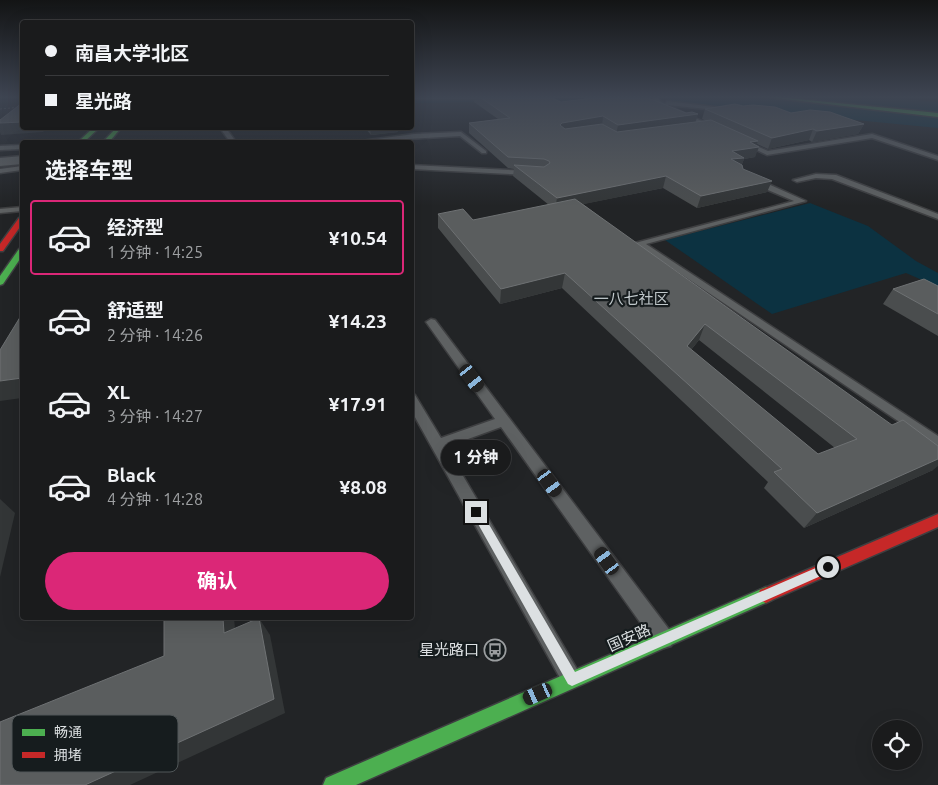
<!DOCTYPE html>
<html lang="zh">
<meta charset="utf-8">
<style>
:root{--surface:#1a1b1c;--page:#232425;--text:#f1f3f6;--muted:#9fa1a3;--line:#38393b;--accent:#db2777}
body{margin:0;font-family:Ubuntu,"Noto Sans SC",sans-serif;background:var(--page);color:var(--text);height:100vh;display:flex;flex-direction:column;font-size:19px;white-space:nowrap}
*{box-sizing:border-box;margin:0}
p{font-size:16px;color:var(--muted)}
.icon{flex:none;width:28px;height:28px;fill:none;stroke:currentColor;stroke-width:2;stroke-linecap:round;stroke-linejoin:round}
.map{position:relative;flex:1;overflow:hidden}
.sheet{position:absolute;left:20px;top:140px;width:394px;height:480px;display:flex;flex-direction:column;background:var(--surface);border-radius:5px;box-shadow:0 5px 20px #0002,0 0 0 1px var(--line)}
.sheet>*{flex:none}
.hud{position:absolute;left:20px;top:20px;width:394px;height:110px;border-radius:5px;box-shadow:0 5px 20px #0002,0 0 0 1px var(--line);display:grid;align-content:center;height:110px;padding:0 25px;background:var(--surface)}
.fabs{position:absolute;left:872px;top:720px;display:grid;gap:10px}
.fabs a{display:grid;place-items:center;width:50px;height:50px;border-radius:50%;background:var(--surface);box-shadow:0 5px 20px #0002,0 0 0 1px var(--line);font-size:25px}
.end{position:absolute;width:22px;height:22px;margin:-11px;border:6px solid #dce0e2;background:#111;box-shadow:0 0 0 2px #111}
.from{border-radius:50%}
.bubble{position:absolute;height:35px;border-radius:18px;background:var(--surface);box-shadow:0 5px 20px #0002,0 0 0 1px var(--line);font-size:16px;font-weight:700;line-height:35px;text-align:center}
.car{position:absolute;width:15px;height:30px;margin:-15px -8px;border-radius:6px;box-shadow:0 0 4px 1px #0007;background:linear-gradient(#222 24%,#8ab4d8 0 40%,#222 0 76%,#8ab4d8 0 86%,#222 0)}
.hud b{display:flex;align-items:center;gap:18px;height:48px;font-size:19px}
.hud b+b{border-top:1px solid var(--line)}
.hud i{width:12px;height:12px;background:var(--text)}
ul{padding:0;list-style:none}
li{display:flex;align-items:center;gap:15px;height:75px;margin:0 10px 8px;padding:0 15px;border:2px solid transparent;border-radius:5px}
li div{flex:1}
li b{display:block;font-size:19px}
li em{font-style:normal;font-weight:700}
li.current{border-color:var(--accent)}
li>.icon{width:45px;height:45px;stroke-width:1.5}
h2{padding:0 25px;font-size:22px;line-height:60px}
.primary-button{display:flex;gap:10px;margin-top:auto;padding:10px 25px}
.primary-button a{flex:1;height:58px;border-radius:30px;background:var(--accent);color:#fff;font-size:20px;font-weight:700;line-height:58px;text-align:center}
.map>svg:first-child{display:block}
.green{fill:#0c3241}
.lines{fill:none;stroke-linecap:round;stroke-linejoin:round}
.lane-casing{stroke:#3e3f41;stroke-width:3}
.street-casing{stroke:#3e3f41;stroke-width:3}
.fast-casing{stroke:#3e3f41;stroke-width:3}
.jam-casing{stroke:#3e3f41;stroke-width:3}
.path{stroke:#5e6061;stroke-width:1;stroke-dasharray:2 2;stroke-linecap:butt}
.lane{fill:#5e6162;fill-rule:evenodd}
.street{fill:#5e6162;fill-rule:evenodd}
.fast{fill:#4caf50;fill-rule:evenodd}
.jam{fill:#c62828;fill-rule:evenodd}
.wall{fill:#4a4d4e;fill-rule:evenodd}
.shaded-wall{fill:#333637}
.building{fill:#5a5d5e;stroke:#6e7173;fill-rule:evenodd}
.route{fill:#dce0e2}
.labels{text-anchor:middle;stroke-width:4.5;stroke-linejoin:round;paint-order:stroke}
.quarter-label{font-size:15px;fill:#c0c8cb;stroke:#161c1e}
.near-street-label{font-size:15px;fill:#dce0e2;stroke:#161c1e}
.near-poi-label{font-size:15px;fill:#dce0e2;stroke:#161c1e;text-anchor:end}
.key{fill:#161c1e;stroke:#515759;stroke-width:1}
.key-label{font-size:14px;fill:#dce0e2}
</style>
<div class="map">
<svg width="938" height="785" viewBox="0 0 938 785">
<rect width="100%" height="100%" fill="#222426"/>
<g class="green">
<path d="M411,97L614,98L647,97L635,101L600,102L498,98L469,102L411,103Z"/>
<path d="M668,97H752L938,116V128L667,102Z"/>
<path d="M808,97H877L938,102V113L819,100Z"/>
<path d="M810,203L868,226L916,261L938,273V287L906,273L772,314L665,240Z"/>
</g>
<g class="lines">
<g class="lane-casing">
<g id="lane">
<path d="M411,97H481L478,99H411Z"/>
<path d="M653,97H658L660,101L665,104L667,101L730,109L727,111L667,105L715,127L713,130L655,103Z"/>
<path d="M220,128H226L236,142H230Z"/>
<path d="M461,132L486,151V153H482L460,136L354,142L414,134Z"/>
<path d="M872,134L938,156V160L872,138L767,155L742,143L747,142L768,151Z"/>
<path d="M22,145V149L0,150V146Z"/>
<path d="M411,165L529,171L533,173L529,175L411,169Z"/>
<path d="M22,166V170L0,173V169Z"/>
<path d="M816,174L836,175L938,214V219L832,179L816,178L797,182L793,180Z"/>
<path d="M751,179H757L806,201L646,244L938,436V448L635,243L794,201L751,183Z"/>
<path d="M22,207V211L0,213V209Z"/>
<path d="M431,319L435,320L671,632L673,639L671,646L664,648L657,646L501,427L446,447L578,671L581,678L578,685L571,688L564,685L411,410V394L415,395L441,438L495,419L426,322Z"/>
</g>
</g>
<g class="street-casing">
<path id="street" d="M22,156V164L0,166V158Z"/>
</g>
<g class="fast-casing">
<g id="fast">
<path d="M767,97H778L938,113V117Z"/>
<path d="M93,128H99L84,142H78Z"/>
<path d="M116,128H121L109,142H103Z"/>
<path d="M19,249H22V256L3,284L0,285V276Z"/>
<path d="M766,587L772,590L774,595L772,600L356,785H323L326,778Z"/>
</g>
</g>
<g class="jam-casing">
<g id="jam">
<path d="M19,218H22V224L3,251H0V244Z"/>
<path d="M938,514V527L772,600L766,603L760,600L758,595L760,590Z"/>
</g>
</g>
<path class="path" d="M0,109L22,107"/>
<use href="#lane" class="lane"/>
<use href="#street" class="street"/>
<use href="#fast" class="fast"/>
<use href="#jam" class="jam"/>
</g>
<g class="wall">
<path d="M474,97H550L561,102L696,122L706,121L702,119L705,109L743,106L864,124L858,134L812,142L809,140L768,149L757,144L755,157L744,159L742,164L743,169L767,192L697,208L663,188L583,204L933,470L804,528L764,488L768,482L562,288L500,304L438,228V214L473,220L549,205L513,176L514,169L508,168L469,133V123L498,119L474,102ZM699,340L835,448L818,454L691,350Z"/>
<path d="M365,128H398V132L371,135Z"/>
<path d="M938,286V336L883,304L893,289Z"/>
</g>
<g class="shaded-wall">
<path d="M698,114L695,124L616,135L618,125Z"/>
<path d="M603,116L602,126L561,133L560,125L562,123Z"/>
<path d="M22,122V128H47L43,132L1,135L0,132V123Z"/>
<path d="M864,124L858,134L812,142L817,131Z"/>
<path d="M370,128H398V132L371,135Z"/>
<path d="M813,129L809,140L768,149L772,138Z"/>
<path d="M758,141L756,147H759L755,157L744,159L740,169L727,170L732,151L750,142Z"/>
<path d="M666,176L663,188L555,210L557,198Z"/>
<path d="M772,181L767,192L697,208L701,196Z"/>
<path d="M565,273L562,288L500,304L501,289Z"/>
<path d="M705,324L699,340L681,362L687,346Z"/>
<path d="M22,378V398L0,401V381Z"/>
<path d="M938,459V466L933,470L804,528L817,513Z"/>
<path d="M0,499L15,513L0,577Z"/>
<path d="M223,618H234L237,649L224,633Z"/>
<path d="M259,618L270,635L285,713L130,785H85Z"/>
</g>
<g class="building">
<path d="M480,97H550L561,102L601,97H617L620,98L626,97H646L686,113L692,112L698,114L618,125L603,116L562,123L560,125L565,129L602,124L617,132L711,120L758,141L750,142L759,147L732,151L744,158L731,159L742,165L743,169L772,181L701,196L666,176L557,198L514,165L544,167L550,163L549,161L544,159L508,157L469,123L510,118Z"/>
<path d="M22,103V122L0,123V120Z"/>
<path d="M735,104L743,106L753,105L775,107L791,113L810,110L830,112L864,124L817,131L813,129L772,138L705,109Z"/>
<path d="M575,199L892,425L903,420L938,446V459L817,513L774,472L782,469L565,273L501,289L438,214L463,209L473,220ZM705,324L857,439L818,454L687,346Z"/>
<path d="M924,279L938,286V314L893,289Z"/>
<path d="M22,314V378L0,381V350Z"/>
<path d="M164,618H223L224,633L259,618L274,699L85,785H0V722L164,656Z"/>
</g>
<linearGradient id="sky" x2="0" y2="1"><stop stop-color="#131415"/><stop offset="0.47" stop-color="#3e4552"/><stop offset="1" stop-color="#3e4552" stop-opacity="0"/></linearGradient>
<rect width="938" height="206" fill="url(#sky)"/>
<path class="route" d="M476,508L480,509L575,672L825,564H832L834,567L832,571L572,686L568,684L473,515L471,512Z"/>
<defs>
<g id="bus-ring" transform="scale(1.125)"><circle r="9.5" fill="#161c1e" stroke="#9b9ea0" stroke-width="1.5"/><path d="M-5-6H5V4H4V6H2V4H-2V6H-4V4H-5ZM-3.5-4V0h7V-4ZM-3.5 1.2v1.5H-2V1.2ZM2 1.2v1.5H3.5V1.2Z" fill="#9b9ea0"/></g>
</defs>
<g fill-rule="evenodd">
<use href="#bus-ring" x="495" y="650"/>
</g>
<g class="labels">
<g class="quarter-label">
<text x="631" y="304">一八七社区</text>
</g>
<g class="near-street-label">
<text transform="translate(629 638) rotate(-24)" y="5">国安路</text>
</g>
<g class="near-poi-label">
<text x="479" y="655">星光路口</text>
</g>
</g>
<rect x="12" y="715" width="166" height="57" rx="8" class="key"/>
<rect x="22" y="729" width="23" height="7" fill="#4caf50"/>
<rect x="22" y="752" width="23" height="6" fill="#c62828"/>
<g class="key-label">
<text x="54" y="737">畅通</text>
<text x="54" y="760">拥堵</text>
</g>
</svg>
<div class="fabs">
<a><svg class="icon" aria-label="locate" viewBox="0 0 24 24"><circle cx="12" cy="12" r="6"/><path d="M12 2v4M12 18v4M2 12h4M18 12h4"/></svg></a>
</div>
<i class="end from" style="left:828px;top:567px"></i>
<i class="end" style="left:476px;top:512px"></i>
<div class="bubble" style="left:441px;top:440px;width:70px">1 分钟</div>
<i class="car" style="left:472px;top:378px;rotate:143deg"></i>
<i class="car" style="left:550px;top:483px;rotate:144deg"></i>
<i class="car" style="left:607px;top:561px;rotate:324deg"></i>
<i class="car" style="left:538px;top:694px;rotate:246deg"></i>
<div class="hud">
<b><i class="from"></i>南昌大学北区</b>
<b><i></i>星光路</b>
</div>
<section class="sheet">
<h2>选择车型</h2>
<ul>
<li class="current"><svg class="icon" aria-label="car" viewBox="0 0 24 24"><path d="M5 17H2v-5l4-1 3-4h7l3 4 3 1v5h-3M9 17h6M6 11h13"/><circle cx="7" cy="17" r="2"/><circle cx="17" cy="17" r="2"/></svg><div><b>经济型</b><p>1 分钟 · 14:25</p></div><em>¥10.54</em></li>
<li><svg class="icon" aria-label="car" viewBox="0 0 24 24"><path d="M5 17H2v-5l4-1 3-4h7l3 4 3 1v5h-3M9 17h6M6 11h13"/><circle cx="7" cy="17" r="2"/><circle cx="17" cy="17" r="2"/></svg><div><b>舒适型</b><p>2 分钟 · 14:26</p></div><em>¥14.23</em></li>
<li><svg class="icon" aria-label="car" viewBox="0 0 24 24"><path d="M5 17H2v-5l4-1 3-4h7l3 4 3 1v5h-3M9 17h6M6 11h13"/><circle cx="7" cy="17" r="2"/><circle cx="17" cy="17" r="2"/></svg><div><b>XL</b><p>3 分钟 · 14:27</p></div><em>¥17.91</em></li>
<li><svg class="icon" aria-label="car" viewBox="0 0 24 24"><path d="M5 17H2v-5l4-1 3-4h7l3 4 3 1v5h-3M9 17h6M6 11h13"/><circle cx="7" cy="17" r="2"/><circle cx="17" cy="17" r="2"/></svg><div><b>Black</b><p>4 分钟 · 14:28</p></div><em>¥8.08</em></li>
</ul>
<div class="primary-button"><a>确认</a></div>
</section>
</div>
